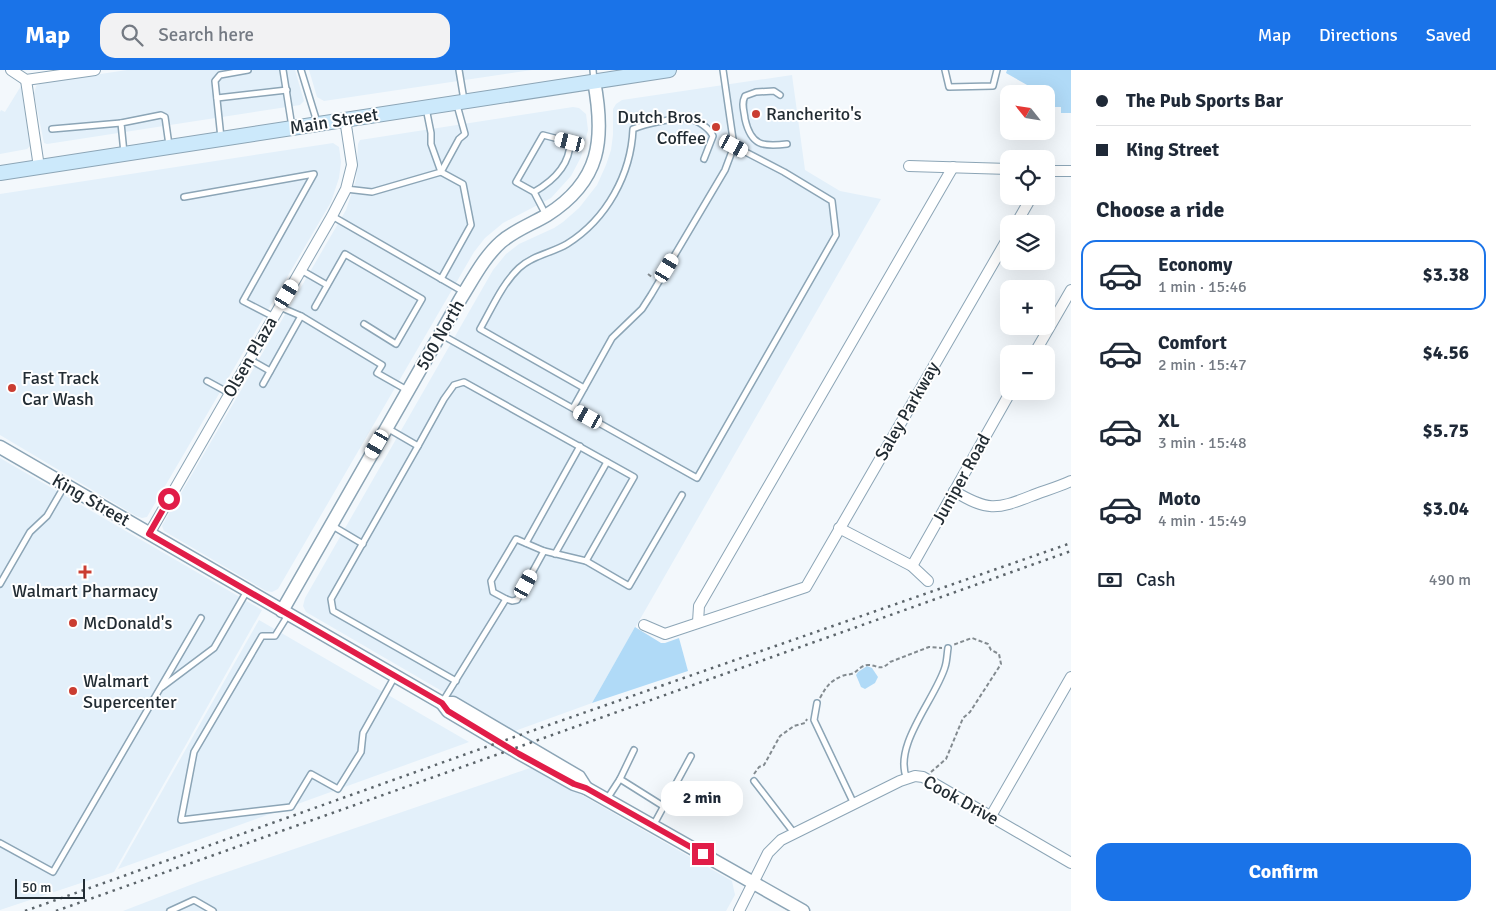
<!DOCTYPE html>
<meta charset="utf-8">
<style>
:root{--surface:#fff;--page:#f2f2f3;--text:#1f2937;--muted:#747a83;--line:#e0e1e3;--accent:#1a73e8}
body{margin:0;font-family:Signika,sans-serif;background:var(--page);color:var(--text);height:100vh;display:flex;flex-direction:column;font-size:19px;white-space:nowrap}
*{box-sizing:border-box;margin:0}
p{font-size:16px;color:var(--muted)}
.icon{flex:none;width:28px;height:28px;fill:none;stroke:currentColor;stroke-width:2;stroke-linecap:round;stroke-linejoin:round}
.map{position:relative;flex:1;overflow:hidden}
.sheet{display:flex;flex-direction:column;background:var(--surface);width:425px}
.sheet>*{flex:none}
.banner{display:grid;align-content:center;height:110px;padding:0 25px;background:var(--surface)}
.needle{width:32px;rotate:300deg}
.fabs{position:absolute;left:1000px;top:15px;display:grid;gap:10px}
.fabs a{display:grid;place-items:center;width:55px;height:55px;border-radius:10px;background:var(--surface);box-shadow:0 5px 20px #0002;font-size:25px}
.scale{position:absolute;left:15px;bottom:12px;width:70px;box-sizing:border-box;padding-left:5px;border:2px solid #222c33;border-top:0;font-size:14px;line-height:18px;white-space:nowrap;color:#222c33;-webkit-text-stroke:4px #fff;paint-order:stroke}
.end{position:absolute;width:22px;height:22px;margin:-11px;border:6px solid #e11d48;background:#fff;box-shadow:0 0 0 2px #fff}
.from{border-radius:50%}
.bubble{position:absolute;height:35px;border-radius:15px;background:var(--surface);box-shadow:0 5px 20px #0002;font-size:16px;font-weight:800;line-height:35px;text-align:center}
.car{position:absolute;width:15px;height:30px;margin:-15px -8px;border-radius:6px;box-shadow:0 0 4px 1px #0007;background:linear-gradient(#fff 24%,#345 0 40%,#fff 0 76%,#345 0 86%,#fff 0)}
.banner b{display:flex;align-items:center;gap:18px;height:48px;font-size:19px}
.banner b+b{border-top:1px solid var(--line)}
.banner i{width:12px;height:12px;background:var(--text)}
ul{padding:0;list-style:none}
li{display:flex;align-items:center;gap:15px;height:70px;margin:0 10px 8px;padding:0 15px;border:2px solid transparent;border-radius:15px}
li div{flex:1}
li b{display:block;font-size:19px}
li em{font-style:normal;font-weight:800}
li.current{border-color:var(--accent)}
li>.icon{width:45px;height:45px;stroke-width:1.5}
h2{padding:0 25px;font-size:22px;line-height:60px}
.pay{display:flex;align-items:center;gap:12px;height:55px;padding:0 25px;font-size:19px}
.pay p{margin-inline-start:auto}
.button{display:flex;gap:10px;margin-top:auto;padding:10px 25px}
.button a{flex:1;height:58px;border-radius:15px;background:var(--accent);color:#fff;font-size:20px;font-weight:800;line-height:58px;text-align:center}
header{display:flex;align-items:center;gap:30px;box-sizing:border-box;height:70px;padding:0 25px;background:var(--accent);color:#fff}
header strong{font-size:24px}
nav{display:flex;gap:28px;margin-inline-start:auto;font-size:18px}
.search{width:350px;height:45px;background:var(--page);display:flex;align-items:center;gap:12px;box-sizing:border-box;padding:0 18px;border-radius:15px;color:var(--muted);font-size:19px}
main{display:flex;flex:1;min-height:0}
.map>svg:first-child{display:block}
.built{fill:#e3f0fa}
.green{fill:#b0daf7}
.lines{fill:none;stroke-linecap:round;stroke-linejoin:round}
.service-casing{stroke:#8ca5b6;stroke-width:8}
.minor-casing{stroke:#8ca5b6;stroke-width:12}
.tertiary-casing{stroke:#8ca5b6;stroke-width:15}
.secondary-casing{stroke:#8ca5b6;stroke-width:16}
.path{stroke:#838b90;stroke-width:2;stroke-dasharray:4 2.5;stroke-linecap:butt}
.service{stroke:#fff;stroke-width:5}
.minor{stroke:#fff;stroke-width:10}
.tertiary{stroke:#fff;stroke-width:12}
.secondary{stroke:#cce9fb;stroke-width:14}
.rail{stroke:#5c656b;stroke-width:2.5;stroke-dasharray:2.5 5;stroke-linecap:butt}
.route{stroke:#e11d48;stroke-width:6}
.poi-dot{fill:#ca3d31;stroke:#fff;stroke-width:2}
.labels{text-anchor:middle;stroke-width:4;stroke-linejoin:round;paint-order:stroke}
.poi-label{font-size:18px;fill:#222c33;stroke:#fff;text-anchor:start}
.street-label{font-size:18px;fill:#222c33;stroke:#fff}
</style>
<header>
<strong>Map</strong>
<div class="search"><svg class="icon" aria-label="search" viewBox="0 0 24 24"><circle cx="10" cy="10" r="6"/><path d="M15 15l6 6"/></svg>Search here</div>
<nav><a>Map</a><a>Directions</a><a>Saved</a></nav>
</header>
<main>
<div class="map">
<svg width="1071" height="841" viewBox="0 0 1071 841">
<rect width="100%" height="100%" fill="#f3f8fc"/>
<g class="built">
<path d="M127,0H295L304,31L300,35L47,74L44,73L34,24L36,16L41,13Z"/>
<path d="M309,0H532L324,31L317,27Z"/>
<path d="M792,5L805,100L840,121L881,129L592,633L512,662L306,542L303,536L305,528L493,200L506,184L519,174L554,158L563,152L579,138L597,115L606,95L611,80L613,65V39L616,34L622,30Z"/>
<path d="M21,16L30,76L27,79L0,84V42L1,40L5,42Z"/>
<path d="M573,37L579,38L586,44L588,60L581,87L571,106L551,128L503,153L485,168L474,182L278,519L272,522L266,521L164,461L162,456L163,454L346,140L356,110L358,74L360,70Z"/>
<path d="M333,73L339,77L341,92L339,108L331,132L147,447L142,448L136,446L0,365V124Z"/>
<path d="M0,388L262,540L114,802L0,840Z"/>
<path d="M259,550L469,672L118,799Z"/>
<path d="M533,697L732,811L735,825L726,841H123L198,812Z"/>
</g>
<g class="green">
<path d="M1007,0H1071V43H1061V37H1050V28L1046,24H1043L1006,3Z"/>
<path d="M635,557L661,573H665L679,568L688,601L592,633Z"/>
<path d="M867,596L872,598L878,607L875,613L865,619L861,617L856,605L858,602Z"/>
</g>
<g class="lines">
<g class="service-casing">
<g id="service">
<path d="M283,0L292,57"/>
<path d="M301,0L317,52"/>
<path d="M459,0L464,30"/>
<path d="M593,0L594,11"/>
<path d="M945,0L949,17L993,16L997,0"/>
<path d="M780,25L774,21L756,22L745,26C741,34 744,40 745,49C751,76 763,77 787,74"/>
<path d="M217,28L287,20"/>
<path d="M426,38L431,63V74L441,102L463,114L471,155L441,209"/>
<path d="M52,59L121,53"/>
<path d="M221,68L215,11L220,5L248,0"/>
<path d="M124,83L121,53L161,45L165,47L169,75"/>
<path d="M346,119L372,122L441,102L459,69L465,64L457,35"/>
<path d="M534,122L516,112L543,65L570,72C570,95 553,111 534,122L546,145"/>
<path d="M184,127L314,104L243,231L274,247"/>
<path d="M332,146L464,222"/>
<path d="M301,200L327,215"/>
<path d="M280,237L301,246L382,295L377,303L407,320"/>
<path d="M315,237L345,184L422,229L396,274L364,254"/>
<path d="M442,265L697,408L836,165L832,131L784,102L734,76"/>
<path d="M249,289L270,301"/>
<path d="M207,311L229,323"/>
<path d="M263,314L301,246"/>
<path d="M584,318L480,259C492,238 502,214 519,198C533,185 552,183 567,174C607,149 631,104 633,59C645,54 676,47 688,49C698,50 709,58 713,66L704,89"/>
<path d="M573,338L612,268L642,239L651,225L725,100L734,76L723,0"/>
<path d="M387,358L418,376L331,529L333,541L456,611"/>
<path d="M418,376L444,329L454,315L464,312L634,407L586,491L544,481L516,469L491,511L493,522L506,529"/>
<path d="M331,455L363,474"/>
<path d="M526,473L580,376"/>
<path d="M555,484L607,392"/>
<path d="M586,491L629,516L682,425"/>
<path d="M0,514L30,462L47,446L65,415"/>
<path d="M288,545L275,566H262L194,682L181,750L291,737L311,704L338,719L361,682L363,663L395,606"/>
<path d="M162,617L214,578L247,521"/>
<path d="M443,631L506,529L512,531L517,530L544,481"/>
<path d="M817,633L814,650L854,734"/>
<path d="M620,709L634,680"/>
<path d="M907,709C892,676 936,628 945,597C947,591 947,584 948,578"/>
<path d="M754,711L794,763"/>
<path d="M607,729L620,709L663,736"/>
<path d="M653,756L691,686"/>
<path d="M0,773L53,802L201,548"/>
<path d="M170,841L194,830L213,841"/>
</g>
</g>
<g class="minor-casing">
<g id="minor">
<path d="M11,0L26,10L95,0"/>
<path d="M26,10L39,97"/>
<path d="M909,96L1009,99"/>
<path d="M1046,101H1071"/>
<path d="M1016,154L1032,126"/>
<path d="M1034,284L1071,220"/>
<path d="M954,421C987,441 996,440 1031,426C1044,421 1058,417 1071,411"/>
<path d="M839,458L912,496L928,511"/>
<path d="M149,464L332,146L346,119L352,95L345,49"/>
<path d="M912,496L1011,321"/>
<path d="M698,552L699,536L953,97"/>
<path d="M644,555L665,564L806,517L1009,166"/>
<path d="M991,746L1071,607"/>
<path d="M739,841L768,783L781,770L900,711L915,706L923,707L1071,793"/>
</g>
</g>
<g class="tertiary-casing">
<g id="tertiary">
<path d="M0,377L442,633L448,641L519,683L574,714L586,718L803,841"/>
<path d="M282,541L461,228C473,209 484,187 501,172C515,160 532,154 547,145C601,111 605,69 594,11"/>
<path d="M442,633H453L579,707L586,718"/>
</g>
</g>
<g class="secondary-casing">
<path id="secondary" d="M0,103L669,0"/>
</g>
<g class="path">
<path d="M648,204L653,208"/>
<path d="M820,628C826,617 830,611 842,606C846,604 850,605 854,603C858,600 862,595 868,595C878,595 880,602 890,592L929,577L942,578"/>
<path d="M931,702L946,689L963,648L970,642L1001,594L999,584L991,580L988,574L972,568L953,575"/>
<path d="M754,704L759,697L764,695L780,666L794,656L805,653L807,649"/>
</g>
<use href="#service" class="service"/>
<use href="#minor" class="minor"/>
<use href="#tertiary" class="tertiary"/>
<use href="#secondary" class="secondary"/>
<g class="rail">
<path d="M25,841L500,672L1071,473"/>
<path d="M56,841L1071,481"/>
</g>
</g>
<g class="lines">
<path class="route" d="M169,429L149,464L442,633L448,641L519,684L574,714L586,718L703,784"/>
</g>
<g class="poi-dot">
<circle cx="756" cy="44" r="5"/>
<circle cx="716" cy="57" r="5"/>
<circle cx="12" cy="318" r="5"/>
<path d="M82.5 494.5h5v5h5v5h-5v5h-5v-5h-5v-5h5z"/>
<circle cx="73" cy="553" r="5"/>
<circle cx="73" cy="621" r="5"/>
</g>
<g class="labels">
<g class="poi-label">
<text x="766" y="50">Rancherito's</text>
<text x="706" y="53" text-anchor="end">Dutch Bros.<tspan x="706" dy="21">Coffee</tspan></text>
<text x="22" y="314">Fast Track<tspan x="22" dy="21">Car Wash</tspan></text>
<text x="85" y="527" text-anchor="middle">Walmart Pharmacy</text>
<text x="83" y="559">McDonald's</text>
<text x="83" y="617">Walmart<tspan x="83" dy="21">Supercenter</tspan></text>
</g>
<g class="street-label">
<text transform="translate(334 51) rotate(-9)" y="6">Main Street</text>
<text transform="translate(440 265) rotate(-60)" y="6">500 North</text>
<text transform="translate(250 287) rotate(-60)" y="6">Olsen Plaza</text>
<text transform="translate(907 341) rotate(-60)" y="6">Saley Parkway</text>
<text transform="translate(961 409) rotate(-61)" y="6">Juniper Road</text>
<text transform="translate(91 430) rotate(30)" y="6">King Street</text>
<text transform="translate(961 730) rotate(29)" y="6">Cook Drive</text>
</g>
</g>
</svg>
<div class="fabs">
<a><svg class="needle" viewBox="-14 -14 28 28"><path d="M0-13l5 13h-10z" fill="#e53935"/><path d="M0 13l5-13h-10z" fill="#747a83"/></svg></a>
<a><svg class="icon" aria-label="locate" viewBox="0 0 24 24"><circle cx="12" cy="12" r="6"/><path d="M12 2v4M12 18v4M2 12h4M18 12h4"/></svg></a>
<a><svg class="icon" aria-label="layers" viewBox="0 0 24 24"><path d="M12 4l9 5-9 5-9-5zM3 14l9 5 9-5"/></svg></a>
<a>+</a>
<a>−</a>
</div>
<div class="scale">50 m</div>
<i class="end from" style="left:169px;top:429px"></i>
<i class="end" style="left:703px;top:784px"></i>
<div class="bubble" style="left:661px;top:711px;width:82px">2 min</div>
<i class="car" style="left:570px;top:72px;rotate:284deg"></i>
<i class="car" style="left:734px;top:76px;rotate:118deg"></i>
<i class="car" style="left:667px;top:198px;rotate:31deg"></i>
<i class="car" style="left:287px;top:224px;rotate:31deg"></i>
<i class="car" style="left:588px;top:347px;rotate:299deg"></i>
<i class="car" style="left:377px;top:374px;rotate:210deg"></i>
<i class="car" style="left:526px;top:514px;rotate:29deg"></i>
</div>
<section class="sheet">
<div class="banner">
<b><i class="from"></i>The Pub Sports Bar</b>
<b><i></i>King Street</b>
</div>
<h2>Choose a ride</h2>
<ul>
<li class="current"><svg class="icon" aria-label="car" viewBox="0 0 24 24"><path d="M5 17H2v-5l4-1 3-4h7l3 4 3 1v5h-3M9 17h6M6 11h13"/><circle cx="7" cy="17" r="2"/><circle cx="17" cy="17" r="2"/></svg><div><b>Economy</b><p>1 min · 15:46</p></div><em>$3.38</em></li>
<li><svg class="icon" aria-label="car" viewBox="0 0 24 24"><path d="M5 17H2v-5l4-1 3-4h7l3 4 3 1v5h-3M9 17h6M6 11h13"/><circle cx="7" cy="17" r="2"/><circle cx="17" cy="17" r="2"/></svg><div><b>Comfort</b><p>2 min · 15:47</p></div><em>$4.56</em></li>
<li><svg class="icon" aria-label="car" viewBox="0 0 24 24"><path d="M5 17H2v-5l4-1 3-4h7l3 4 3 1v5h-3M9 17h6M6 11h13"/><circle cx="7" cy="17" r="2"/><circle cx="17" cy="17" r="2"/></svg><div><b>XL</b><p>3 min · 15:48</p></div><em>$5.75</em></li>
<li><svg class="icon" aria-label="car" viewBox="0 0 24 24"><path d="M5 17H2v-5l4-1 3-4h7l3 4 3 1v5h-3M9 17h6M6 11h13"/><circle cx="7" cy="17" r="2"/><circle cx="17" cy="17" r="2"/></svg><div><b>Moto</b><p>4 min · 15:49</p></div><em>$3.04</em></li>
</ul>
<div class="pay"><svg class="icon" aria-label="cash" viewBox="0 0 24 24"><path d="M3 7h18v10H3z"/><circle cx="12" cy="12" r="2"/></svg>Cash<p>490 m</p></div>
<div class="button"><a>Confirm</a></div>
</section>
</main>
